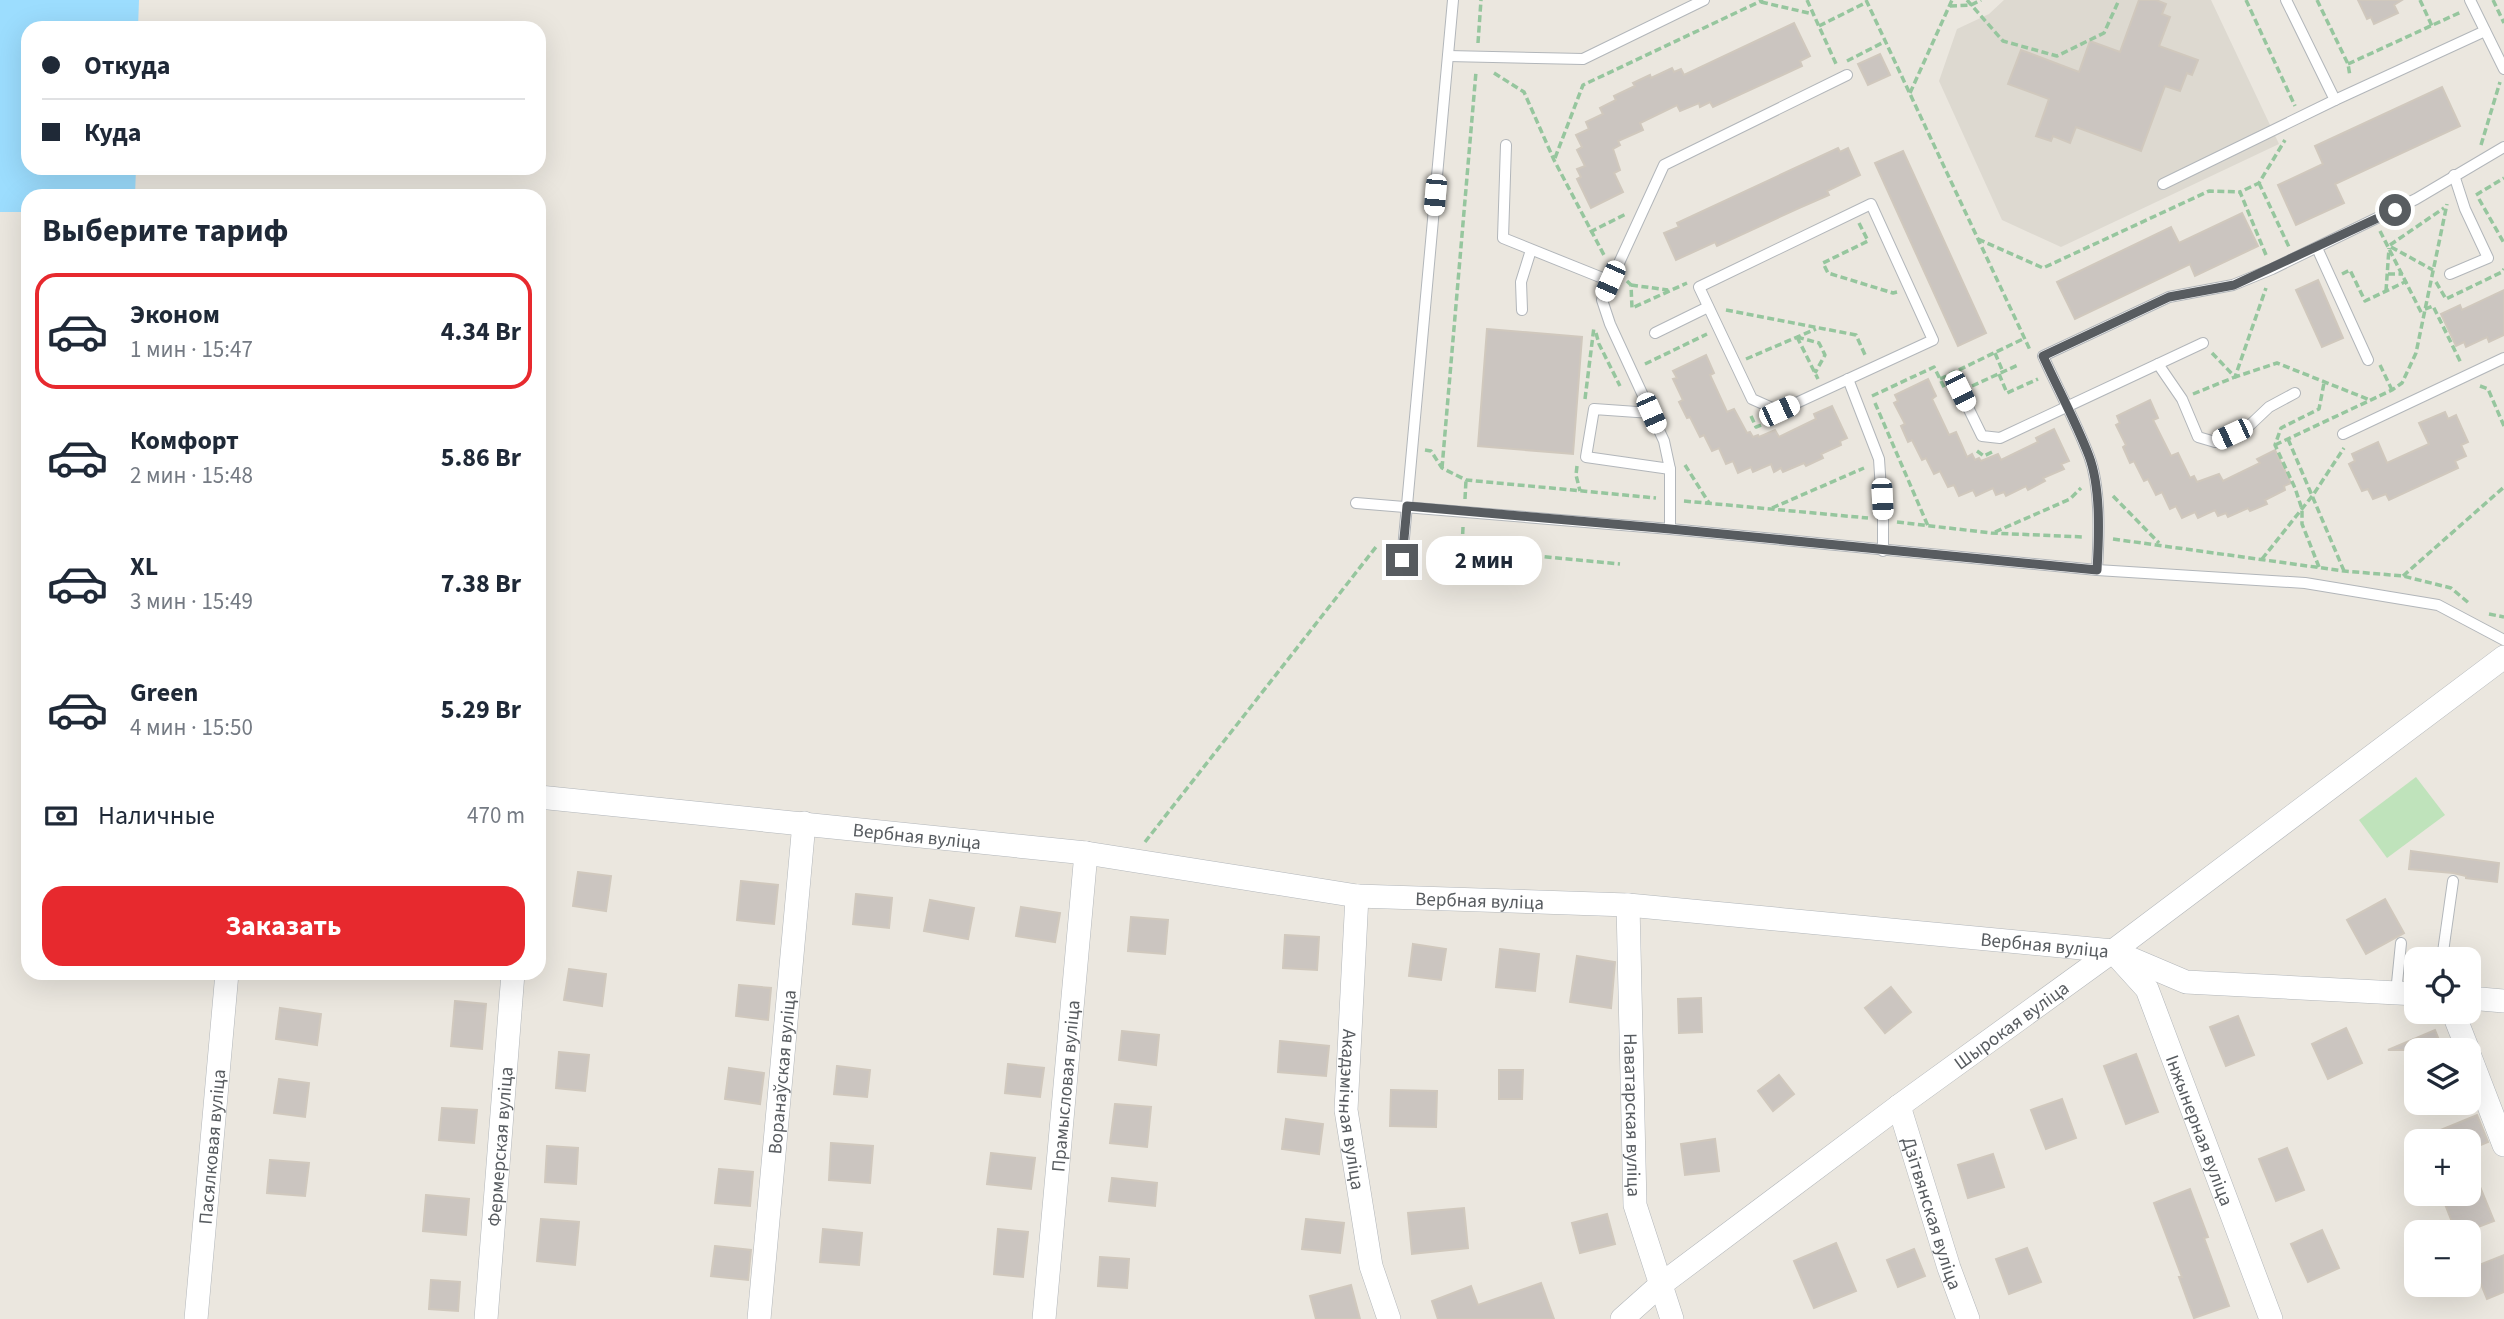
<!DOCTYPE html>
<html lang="ru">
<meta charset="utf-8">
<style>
:root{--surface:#fff;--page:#f2f2f3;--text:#1f2937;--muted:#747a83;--line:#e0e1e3;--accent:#e7292e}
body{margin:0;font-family:"Source Sans 3",sans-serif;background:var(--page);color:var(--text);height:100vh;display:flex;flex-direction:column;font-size:26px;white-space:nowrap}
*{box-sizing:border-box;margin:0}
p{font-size:23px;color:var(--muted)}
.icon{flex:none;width:38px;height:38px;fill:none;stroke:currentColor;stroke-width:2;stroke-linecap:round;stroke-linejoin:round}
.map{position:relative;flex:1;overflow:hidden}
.details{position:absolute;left:21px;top:189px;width:525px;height:791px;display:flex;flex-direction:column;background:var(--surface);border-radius:21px;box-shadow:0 7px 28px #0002}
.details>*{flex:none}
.hud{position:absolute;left:21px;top:21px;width:525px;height:154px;border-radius:21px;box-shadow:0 7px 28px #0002;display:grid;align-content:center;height:154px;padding:0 21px;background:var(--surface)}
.controls{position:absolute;left:2404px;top:947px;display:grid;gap:14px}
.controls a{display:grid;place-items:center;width:77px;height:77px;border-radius:14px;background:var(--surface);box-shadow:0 7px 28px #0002;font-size:35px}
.end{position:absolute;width:32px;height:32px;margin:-16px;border:9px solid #585c60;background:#fff;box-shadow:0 0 0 4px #fff}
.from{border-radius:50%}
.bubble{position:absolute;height:49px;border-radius:21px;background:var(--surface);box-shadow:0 7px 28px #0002;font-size:23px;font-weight:700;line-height:49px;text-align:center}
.car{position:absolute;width:21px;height:42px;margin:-21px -10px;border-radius:9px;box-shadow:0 0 5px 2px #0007;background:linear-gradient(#fff 24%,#345 0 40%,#fff 0 76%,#345 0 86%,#fff 0)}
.hud b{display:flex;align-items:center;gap:24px;height:66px;font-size:26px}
.hud b+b{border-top:2px solid var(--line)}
.hud i{width:18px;height:18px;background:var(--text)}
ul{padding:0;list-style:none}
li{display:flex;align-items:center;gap:21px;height:116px;margin:0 14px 10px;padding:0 7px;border:4px solid transparent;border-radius:21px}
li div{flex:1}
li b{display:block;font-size:26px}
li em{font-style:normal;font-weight:700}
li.active{border-color:var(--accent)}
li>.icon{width:63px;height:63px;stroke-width:1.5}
h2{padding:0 21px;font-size:32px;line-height:84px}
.pay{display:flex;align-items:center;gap:18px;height:77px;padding:0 21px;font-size:26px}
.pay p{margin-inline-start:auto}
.action{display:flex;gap:14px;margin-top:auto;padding:14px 21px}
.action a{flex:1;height:80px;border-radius:21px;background:var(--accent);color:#fff;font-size:28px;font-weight:700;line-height:80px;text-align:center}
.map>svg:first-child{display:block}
.education{fill:#ddd9d0}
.green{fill:#bfe3bb}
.water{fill:#9cddfe}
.building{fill:#cbc5c0;stroke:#d0c8bd;stroke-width:2}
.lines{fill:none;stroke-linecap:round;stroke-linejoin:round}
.service-casing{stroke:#b2b6ba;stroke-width:12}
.minor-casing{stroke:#b2b6ba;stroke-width:24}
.path{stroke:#96c69e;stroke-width:3.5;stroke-dasharray:7 3.5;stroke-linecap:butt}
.service{stroke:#fff;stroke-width:10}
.minor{stroke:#fff;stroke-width:23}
.route{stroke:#585c60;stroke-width:9}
.labels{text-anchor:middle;stroke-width:7;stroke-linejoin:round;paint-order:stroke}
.street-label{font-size:19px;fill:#585c60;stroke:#fff}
</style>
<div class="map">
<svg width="2504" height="1319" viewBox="0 0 2504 1319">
<rect width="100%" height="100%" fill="#ebe7df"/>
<path class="education" d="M2004,0H2211L2279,144L2061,247L2002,220L1939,81L1957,29L1989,14Z"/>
<path class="green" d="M2416,777L2445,815L2387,858L2359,820Z"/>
<path class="water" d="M0,0H139L138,28H28V168H136L135,196H28V212H0Z"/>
<g class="building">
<path d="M2139,0H2156L2166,4L2162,14L2170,17L2159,46L2198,60L2192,75L2187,73L2180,91L2165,86L2141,151L2076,127L2070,143L2053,136L2051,141L2036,136L2049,99L2008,84L2021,50L2079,72L2090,41L2120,52Z"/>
<path d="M2358,0H2402L2394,5L2398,13L2374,24L2371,17L2367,19Z"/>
<path d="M1794,23L1810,56L1800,61L1802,66L1713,107L1710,102L1700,107L1699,103L1680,111L1677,105L1640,123L1643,130L1618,141L1620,145L1613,149L1620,170L1614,173L1623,192L1591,208L1577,179L1581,177L1577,169L1585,166L1577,150L1582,147L1576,135L1589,129L1586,122L1603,114L1600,108L1616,100L1614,96L1635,86L1633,83L1650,75L1651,78L1672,68L1674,72L1681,69L1684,75Z"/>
<path d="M1880,54L1890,75L1868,85L1858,64Z"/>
<path d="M2442,87L2460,126L2335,184L2344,203L2296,225L2278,185L2323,164L2315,146Z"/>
<path d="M1838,148L1840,152L1848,148L1860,175L1827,191L1829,195L1799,208L1717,246L1715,242L1676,260L1664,233L1679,227L1677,223Z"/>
<path d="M1903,151L1986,333L1958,346L1875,163Z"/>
<path d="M2242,213L2258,246L2195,276L2190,264L2075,319L2057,282L2171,227L2179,243Z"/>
<path d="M2318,280L2343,338L2322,347L2296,290Z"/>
<path d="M2504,290V335L2489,342L2487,337L2466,347L2464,342L2456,346L2441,314L2460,305L2462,310Z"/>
<path d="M1487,329L1582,337L1573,454L1478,446Z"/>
<path d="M1706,355L1714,373L1710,375L1727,412L1734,409L1747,433L1750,432L1753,437L1758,435L1759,437L1775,430L1779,437L1816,419L1814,414L1832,406L1847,438L1840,441L1841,445L1821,454L1823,458L1806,466L1804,463L1783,472L1781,468L1774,472L1771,464L1753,472L1751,467L1738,473L1733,461L1726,464L1719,448L1712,451L1704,435L1700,437L1690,417L1687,418L1679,402L1683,400L1673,379L1677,378L1673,371Z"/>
<path d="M1928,379L1936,396L1932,399L1949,435L1956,432L1967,457L1972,454L1975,460L1979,458L1981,461L1998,454L2001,460L2038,442L2036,438L2054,429L2069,461L2061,464L2064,469L2043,478L2045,481L2028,490L2026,486L2006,496L2004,492L1996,495L1993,488L1976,496L1973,490L1959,496L1954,485L1948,487L1940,471L1934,474L1926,458L1922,460L1912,440L1908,442L1901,426L1905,424L1894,403L1898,401L1895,395Z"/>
<path d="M2150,400L2158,418L2153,420L2171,456L2178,453L2190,478L2194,476L2197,482L2219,474L2223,481L2260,463L2257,459L2275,450L2291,483L2284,486L2285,490L2265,500L2267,504L2250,511L2248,508L2228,517L2226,513L2218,516L2215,510L2198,518L2195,512L2182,518L2176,506L2170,509L2162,492L2156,495L2148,479L2144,481L2134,461L2130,463L2123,447L2126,445L2116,425L2120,423L2117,416Z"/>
<path d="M2445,412L2448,419L2456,415L2468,442L2461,445L2466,456L2455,461L2458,468L2389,500L2386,494L2373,499L2368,489L2362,491L2349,464L2355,461L2352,454L2378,442L2387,463L2429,444L2419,423Z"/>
<path d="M2411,851L2499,863L2497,882L2466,878V876L2453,873L2409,869Z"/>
<path d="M578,872L611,876L606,911L573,906Z"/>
<path d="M741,881L778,885L774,924L737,920Z"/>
<path d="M856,894L892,898L889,928L853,924Z"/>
<path d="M2385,899L2404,933L2366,954L2347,920Z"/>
<path d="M930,900L974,908L968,939L924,931Z"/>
<path d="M1021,907L1060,913L1055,942L1016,936Z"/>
<path d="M1131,917L1168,920L1165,954L1128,951Z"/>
<path d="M1285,935L1319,937L1317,970L1283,968Z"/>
<path d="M1413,944L1446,949L1441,980L1409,976Z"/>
<path d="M1500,949L1539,954L1535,991L1496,987Z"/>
<path d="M1577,956L1615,962L1611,1008L1570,1002Z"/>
<path d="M569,969L606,974L602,1006L564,1000Z"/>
<path d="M739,985L771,988L768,1020L736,1016Z"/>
<path d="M1891,987L1911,1012L1885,1033L1865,1008Z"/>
<path d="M1701,998L1702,1032L1679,1033L1678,999Z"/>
<path d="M455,1001L486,1004L482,1049L451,1046Z"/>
<path d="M280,1008L321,1014L317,1045L276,1039Z"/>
<path d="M2238,1016L2254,1055L2226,1066L2210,1027Z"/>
<path d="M2346,1028L2362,1063L2328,1079L2312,1044Z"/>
<path d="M2435,1030L2443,1050H2388Z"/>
<path d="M1122,1031L1159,1035L1156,1065L1119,1060Z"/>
<path d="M1280,1041L1329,1046L1326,1076L1278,1072Z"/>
<path d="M559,1052L589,1055L585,1091L556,1088Z"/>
<path d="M2136,1054L2158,1112L2126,1124L2104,1066Z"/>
<path d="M1008,1064L1044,1068L1040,1097L1005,1093Z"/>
<path d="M837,1066L870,1070L867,1097L834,1094Z"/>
<path d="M729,1068L764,1073L760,1104L725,1099Z"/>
<path d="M1499,1070H1523L1522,1099H1499Z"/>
<path d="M1779,1075L1794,1094L1773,1111L1758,1091Z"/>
<path d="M279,1079L309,1083L305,1117L274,1113Z"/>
<path d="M1391,1090L1437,1091L1436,1127L1390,1126Z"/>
<path d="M2062,1099L2076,1138L2046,1149L2031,1110Z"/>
<path d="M1115,1104L1151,1107L1147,1147L1110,1143Z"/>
<path d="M442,1108L477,1110L474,1143L439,1140Z"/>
<path d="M2477,1115L2488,1142L2469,1150V1141H2414Z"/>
<path d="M1286,1119L1323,1124L1319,1154L1282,1149Z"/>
<path d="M1715,1139L1719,1171L1685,1175L1681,1144Z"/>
<path d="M831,1143L873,1146L870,1183L829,1180Z"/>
<path d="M547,1146L578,1148L576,1184L545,1182Z"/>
<path d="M2287,1148L2304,1190L2276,1201L2259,1159Z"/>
<path d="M991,1153L1035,1158L1031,1189L987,1184Z"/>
<path d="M1993,1154L2004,1187L1968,1198L1958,1165Z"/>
<path d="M270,1160L309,1163L305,1196L267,1193Z"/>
<path d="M2469,1160L2494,1221L2465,1232H2456L2441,1194H2469Z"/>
<path d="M719,1169L753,1172L750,1206L715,1203Z"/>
<path d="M1112,1178L1157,1183L1155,1206L1109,1201Z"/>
<path d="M2190,1189L2208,1237L2204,1238L2229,1306L2194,1318L2179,1277H2182L2154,1203Z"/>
<path d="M426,1195L469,1199L466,1235L423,1231Z"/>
<path d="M1464,1208L1468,1248L1412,1254L1408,1213Z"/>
<path d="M1607,1214L1615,1244L1580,1253L1572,1223Z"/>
<path d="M541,1219L579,1222L575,1265L537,1261Z"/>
<path d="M1306,1219L1344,1223L1340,1253L1302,1249Z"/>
<path d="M823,1229L862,1233L859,1265L820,1262Z"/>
<path d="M998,1229L1028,1232L1023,1277L994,1274Z"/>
<path d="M2322,1230L2339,1268L2308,1282L2291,1244Z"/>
<path d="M1836,1243L1856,1291L1814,1308L1794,1261Z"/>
<path d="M715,1246L751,1250L748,1280L711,1276Z"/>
<path d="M2027,1248L2041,1282L2009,1294L1996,1259Z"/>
<path d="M1914,1249L1925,1276L1898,1287L1887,1260Z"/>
<path d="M2504,1255V1292L2487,1299L2474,1267Z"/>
<path d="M1100,1257L1129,1259L1127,1288L1098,1286Z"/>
<path d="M431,1280L460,1282L458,1311L429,1309Z"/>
<path d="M1541,1283L1554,1319H1438L1432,1301L1471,1286L1478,1305Z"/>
<path d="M1351,1285L1360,1319H1316L1310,1296Z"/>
</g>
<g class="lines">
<g class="service-casing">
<g id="service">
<path d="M2286,0L2335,100L2485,31"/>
<path d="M2470,0L2504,69"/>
<path d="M1448,56L1583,59L1704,0"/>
<path d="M1506,145L1503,238L1610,281"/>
<path d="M2163,184L2335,100"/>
<path d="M1871,204L1933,340L1779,411L1752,399L1699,287Z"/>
<path d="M2317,248L2368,360"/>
<path d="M2450,274L2488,258L2465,209L2454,175"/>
<path d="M1522,310L1521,282L1531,250"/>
<path d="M1655,333L1708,307"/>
<path d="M2158,364L2182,399L2198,437L2215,442L2250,425L2269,407L2295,393"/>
<path d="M1848,379L1879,459L1883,520V551"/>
<path d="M1960,391L1982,436L2000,438L2203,343"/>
<path d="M1651,413L1594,409L1586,457L1670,469"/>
<path d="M2343,434L2504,358"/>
<path d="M1356,503L1670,529L2097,570L2305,583L2438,605L2504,640"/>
<path d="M1670,529V469L1664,441L1610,324L1602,300L1664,165L1847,75"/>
<path d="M1402,560L1453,0"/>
<path d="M2097,570C2099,536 2101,488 2089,456C2076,422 2058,389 2043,356L2169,297L2233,285L2272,269L2416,199L2504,147"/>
<path d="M2442,959L2453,881"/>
<path d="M2396,993L2401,943"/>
</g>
</g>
<g class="minor-casing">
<g id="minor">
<path id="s1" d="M539,797L1086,853L1357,896L1628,905L2113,951L2186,982L2417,994"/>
<path id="s2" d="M1357,896L1346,1110L1371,1266L1389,1319"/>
<path id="s3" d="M1628,905L1635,1205L1672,1319"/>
<path id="s4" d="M2118,957L2147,989L2271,1319"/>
<path d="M2469,998L2504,1001"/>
<path d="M2453,1012L2468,1050"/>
<path d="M2469,1054L2504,1145"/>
<path id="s5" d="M1899,1106L1949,1268L1968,1319"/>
<path id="s6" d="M196,1319L227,973"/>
<path id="s7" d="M486,1319L513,973"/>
<path id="s8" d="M759,1319L804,823"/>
<path id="s9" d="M1044,1319L1086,853"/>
<path id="s10" d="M1622,1319L1659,1286L1899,1106L2113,951L2504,657"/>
</g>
</g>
<g class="path">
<path d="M1807,0L1837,66"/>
<path d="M1866,0L2030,350"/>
<path d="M1967,0L2003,41L2057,56L2104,33L2119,0"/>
<path d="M2246,0L2295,106"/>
<path d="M2317,0L2348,64L2350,76"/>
<path d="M2420,0L2432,26"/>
<path d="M2493,0L2504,23"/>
<path d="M1761,2L1813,14"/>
<path d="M1950,6L1971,5L1981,0"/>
<path d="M1819,26L1867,2"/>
<path d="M1478,43L1481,0"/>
<path d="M1847,61L1886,41"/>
<path d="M2348,64L2461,12"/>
<path d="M1494,73L1524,92L1554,160L1605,257"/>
<path d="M1910,93L1952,0"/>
<path d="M2481,145L2500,82"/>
<path d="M1555,158L1583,85L1763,0"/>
<path d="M2259,183L2289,247"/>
<path d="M2476,195L2504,178"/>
<path d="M2479,199L2504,243"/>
<path d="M1859,223L1868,241L1823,263L1828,273L1893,293L1897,292"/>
<path d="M2380,231L2422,314"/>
<path d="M1590,232L1626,214"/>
<path d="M1978,239L2043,268L2209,191L2240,192"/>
<path d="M2390,245L2444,208"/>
<path d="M2391,247L2433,270"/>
<path d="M2266,255L2240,192L2259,183L2285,140"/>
<path d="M2342,274L2350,270L2365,301L2407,281"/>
<path d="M2388,274H2403"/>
<path d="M1627,281L1631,285L1632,308L1687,283"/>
<path d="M2436,282L2446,299L2502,272L2504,269"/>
<path d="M1631,285L1668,290"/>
<path d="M2386,291L2389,248"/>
<path d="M2425,309L2433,306L2461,363"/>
<path d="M1726,310L1856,335L1866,357"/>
<path d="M1596,333L1599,344L1620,386"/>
<path d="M1797,337L1818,379"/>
<path d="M1797,337L1819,343L1825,355L1815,373"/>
<path d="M1995,353L2003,372"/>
<path d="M2212,353L2235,377L2277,363L2370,400"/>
<path d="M1746,359L1816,329"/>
<path d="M1645,364L1707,334"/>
<path d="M2380,365L2392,390"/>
<path d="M1999,374L2007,393L2038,379"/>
<path d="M1940,379L2025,338"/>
<path d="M1972,386L2018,365"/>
<path d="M2480,386L2488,389L2504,426"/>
<path d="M2193,394L2235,377L2266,288"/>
<path d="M1872,396L1934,367L1945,389"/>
<path d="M1585,399L1594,327"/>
<path d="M1875,403L1928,526"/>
<path d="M1751,416L1756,427L1767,423"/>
<path d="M2288,439L2344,571"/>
<path d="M2275,445L2392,390L2402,383L2416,353L2447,204"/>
<path d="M1425,450L1431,451L1442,468L1466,480L1656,498"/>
<path d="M1977,451L1984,456L1992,452"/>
<path d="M1685,465L1709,503"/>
<path d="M1577,466L1576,475L1580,491"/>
<path d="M1442,468L1476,72"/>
<path d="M2113,496L2159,543"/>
<path d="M1465,499L1466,480"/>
<path d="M1684,501L1868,518"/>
<path d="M1772,508L1864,468"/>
<path d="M1897,522L1991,533L2084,537"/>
<path d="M1463,527L1462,549L1620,564"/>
<path d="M1995,532L2070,499L2081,488"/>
<path d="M2113,539L2344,571L2403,576L2451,588L2470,604"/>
<path d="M2262,559L2313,495L2344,448"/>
<path d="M2319,567L2302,524V509L2295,488L2275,445L2281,428L2319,409L2324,383"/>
<path d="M2403,576L2504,487"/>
<path d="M2489,614L2504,617"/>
<path d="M1145,842L1376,547"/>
</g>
<use href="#service" class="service"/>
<use href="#minor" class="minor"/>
</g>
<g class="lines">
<path class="route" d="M1402,560L1407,506L1670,529L2097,570C2099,536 2101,488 2089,456C2076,422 2058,389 2043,356L2169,297L2234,285L2395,210"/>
</g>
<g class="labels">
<g class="street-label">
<text dy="7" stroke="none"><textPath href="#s1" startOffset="380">Вербная вуліца</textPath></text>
<text dy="7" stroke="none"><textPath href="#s1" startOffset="947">Вербная вуліца</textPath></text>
<text dy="7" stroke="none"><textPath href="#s1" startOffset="1514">Вербная вуліца</textPath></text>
<text dy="7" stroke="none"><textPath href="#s10" startOffset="488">Шырокая вуліца</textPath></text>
<text dy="7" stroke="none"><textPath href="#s8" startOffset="248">Воранаўская вуліца</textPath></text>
<text dy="7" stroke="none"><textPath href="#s9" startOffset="234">Прамысловая вуліца</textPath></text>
<text dy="7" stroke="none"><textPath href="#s2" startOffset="214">Акадэмічная вуліца</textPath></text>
<text dy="7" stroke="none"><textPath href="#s3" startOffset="210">Наватарская вуліца</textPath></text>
<text dy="7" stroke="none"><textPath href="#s4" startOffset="194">Інжынерная вуліца</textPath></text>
<text dy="7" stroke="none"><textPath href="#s6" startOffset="173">Пасялковая вуліца</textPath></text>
<text dy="7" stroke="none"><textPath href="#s7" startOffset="173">Фермерская вуліца</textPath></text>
<text dy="7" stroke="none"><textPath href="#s5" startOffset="112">Дзітвянская вуліца</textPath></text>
</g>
</g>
</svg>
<div class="controls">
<a><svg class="icon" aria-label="locate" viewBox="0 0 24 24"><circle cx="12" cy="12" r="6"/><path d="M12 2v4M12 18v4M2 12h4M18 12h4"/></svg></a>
<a><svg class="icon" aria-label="layers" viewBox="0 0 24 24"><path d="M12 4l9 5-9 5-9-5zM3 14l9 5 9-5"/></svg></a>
<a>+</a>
<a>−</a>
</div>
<i class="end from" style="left:2395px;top:210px"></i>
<i class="end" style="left:1402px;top:560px"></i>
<div class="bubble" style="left:1426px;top:536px;width:116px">2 мин</div>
<i class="car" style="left:1435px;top:195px;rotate:185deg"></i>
<i class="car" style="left:1610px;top:281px;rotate:204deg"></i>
<i class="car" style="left:1960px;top:391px;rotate:154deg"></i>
<i class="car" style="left:1779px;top:411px;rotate:65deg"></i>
<i class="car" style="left:1651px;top:413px;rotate:156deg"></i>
<i class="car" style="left:2232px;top:434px;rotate:245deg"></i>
<i class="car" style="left:1882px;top:499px;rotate:177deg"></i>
<div class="hud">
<b><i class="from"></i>Откуда</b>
<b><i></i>Куда</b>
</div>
<section class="details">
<h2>Выберите тариф</h2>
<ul>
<li class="active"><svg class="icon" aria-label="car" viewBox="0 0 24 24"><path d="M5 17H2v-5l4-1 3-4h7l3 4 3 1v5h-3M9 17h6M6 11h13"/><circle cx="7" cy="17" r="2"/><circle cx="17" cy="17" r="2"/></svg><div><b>Эконом</b><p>1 мин · 15:47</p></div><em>4.34 Br</em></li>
<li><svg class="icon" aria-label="car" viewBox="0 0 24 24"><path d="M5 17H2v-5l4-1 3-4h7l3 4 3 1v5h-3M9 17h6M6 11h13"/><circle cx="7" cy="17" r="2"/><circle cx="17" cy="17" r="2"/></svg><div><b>Комфорт</b><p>2 мин · 15:48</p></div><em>5.86 Br</em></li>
<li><svg class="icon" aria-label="car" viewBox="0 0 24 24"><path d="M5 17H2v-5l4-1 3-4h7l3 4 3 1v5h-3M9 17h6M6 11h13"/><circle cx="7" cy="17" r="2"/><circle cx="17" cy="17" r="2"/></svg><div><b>XL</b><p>3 мин · 15:49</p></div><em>7.38 Br</em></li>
<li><svg class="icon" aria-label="car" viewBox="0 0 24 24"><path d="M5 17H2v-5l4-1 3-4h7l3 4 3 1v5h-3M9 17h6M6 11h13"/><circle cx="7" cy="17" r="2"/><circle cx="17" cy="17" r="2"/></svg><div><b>Green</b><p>4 мин · 15:50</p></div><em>5.29 Br</em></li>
</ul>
<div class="pay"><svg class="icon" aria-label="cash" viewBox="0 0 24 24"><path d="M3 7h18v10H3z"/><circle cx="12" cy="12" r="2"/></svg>Наличные<p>470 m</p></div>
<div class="action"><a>Заказать</a></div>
</section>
</div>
